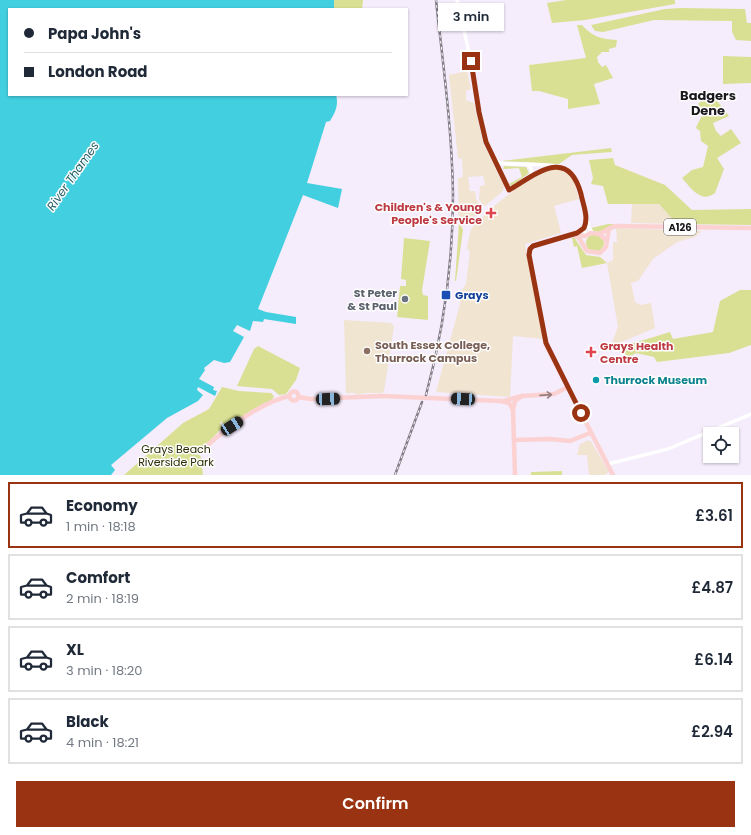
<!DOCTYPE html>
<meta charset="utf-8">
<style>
:root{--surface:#fff;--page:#f6f6f7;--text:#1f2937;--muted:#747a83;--line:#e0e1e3;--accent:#9a3312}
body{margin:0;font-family:Poppins,sans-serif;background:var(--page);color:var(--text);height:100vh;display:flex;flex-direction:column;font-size:15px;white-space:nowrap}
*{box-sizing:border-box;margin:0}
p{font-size:13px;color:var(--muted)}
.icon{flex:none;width:22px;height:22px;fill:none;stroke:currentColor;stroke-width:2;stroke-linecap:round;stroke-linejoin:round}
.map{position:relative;height:475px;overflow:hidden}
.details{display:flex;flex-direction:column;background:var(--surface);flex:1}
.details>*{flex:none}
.guide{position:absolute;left:8px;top:8px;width:400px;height:88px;border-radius:0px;box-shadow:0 1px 3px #0004;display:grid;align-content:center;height:88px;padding:0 16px;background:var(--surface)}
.buttons{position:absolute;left:703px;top:427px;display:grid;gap:8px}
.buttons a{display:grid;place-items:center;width:36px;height:36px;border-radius:0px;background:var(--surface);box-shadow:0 1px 3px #0004;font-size:20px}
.end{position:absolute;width:18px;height:18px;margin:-9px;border:5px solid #9a3312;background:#fff;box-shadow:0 0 0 2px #fff}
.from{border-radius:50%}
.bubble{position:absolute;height:28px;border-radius:0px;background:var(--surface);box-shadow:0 1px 3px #0004;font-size:13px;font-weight:600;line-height:28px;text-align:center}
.car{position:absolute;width:12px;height:24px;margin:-12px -6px;border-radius:5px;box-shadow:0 0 3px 1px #0007;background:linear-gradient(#222 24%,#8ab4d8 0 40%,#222 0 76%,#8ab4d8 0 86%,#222 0)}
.guide b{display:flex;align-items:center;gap:14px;height:38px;font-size:15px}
.guide b+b{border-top:1px solid var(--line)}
.guide i{width:10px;height:10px;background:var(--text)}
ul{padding:7px 0 0;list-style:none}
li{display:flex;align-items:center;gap:12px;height:66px;margin:0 8px 6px;padding:0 8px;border:2px solid var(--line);border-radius:0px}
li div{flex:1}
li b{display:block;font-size:15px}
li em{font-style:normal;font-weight:600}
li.selected{border-color:var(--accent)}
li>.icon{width:36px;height:36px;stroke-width:1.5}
.action{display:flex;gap:8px;margin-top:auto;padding:8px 16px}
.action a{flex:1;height:46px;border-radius:0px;background:var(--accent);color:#fff;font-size:16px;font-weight:600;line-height:46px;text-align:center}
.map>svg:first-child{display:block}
.commercial{fill:#f1e4d1}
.education{fill:#efe5d0}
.green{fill:#dae093}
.water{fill:#42cfe0}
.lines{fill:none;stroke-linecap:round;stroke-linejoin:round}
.minor{stroke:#fff;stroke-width:3.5}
.major{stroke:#fbd2d1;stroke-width:4.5}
.rail-casing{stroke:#837d88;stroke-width:2.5}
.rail{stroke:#fdfdfd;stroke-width:1;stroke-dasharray:3;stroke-linecap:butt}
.oneway{stroke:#967e80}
.route{stroke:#9a3312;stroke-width:5}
.health-dot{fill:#e0444e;stroke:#fdfdfd;stroke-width:1.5}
.transit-dot{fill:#1a4fb4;stroke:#fdfdfd;stroke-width:1.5}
.worship-dot{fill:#6b7280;stroke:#fdfdfd;stroke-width:1.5}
.education-dot{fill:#8d6e63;stroke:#fdfdfd;stroke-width:1.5}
.culture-dot{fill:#0f9aa8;stroke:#fdfdfd;stroke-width:1.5}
.labels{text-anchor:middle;stroke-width:3;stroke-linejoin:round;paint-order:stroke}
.shield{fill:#fdfdfd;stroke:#5e5c60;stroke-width:1}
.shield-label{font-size:10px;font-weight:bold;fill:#1a171d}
.health-label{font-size:11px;font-weight:bold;fill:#be3a42;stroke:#fdfdfd;text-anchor:end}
.worship-label{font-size:11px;font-weight:bold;fill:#5b616d;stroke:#fdfdfd;text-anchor:end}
.transit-label{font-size:11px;font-weight:bold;fill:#164399;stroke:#fdfdfd;text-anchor:start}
.education-label{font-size:11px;font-weight:bold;fill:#785e54;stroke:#fdfdfd;text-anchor:start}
.culture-label{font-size:11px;font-weight:bold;fill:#0d838f;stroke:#fdfdfd;text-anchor:start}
.park-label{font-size:11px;fill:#2b2d03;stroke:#fdfdfd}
.water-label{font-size:12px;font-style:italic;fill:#286068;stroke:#fdfdfd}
.quarter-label{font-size:13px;font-weight:bold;fill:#1a171d;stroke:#fdfdfd}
</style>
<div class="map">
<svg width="751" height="475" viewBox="0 0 751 475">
<rect width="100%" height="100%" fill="#f5ecfc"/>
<g class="commercial">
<path d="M467,71L471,89L466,91V100L474,103L483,143L504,186L503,191L485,206L479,200L480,186L485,185L483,176L468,177L470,191H475L476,199L479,203L481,211L462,227L459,223L458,178L463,177L462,159L458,158L449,75Z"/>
<path d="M548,170H561L570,175L574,181L579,199L554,206L561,233L525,244L543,339L513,336L510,397L436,392L460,304L461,291L466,284L470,251L467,249L468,241L471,229L489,210L518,187Z"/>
<path d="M634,203L659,204L677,224L631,223L632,204Z"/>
<path d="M616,228L702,231L695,237L677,242L653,259L638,281L631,283L635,302L641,305L651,303L655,328L614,345L615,344L612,343L618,327L607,263L613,260V242H617Z"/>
<path d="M589,440L592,443L609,472L604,475H589L587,455H577L580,444Z"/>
</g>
<path class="education" d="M344,320L391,323L394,326L384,391L382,393H365L356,395L355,393H346Z"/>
<g class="green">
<path d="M287,0H363L362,9H279Z"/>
<path d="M566,0H675V4L585,20L552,23L547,3Z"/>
<path d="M680,8L745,9L747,23H751V41L736,40L732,32V21L654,20L603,32L595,31L591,25L665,9Z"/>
<path d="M577,25H582C593,37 601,39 617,40L616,47L609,49V52H602L597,57L598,62L602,67L606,65L613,78L594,84L600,104L568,109V99L539,91H532L529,65L586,58Z"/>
<path d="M723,56L751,57V83L723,84Z"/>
<path d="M711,93L729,116L713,123L716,131L721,136L731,129L741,143L717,158L724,169L715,193C701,204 691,188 682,178L692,170L703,167L708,146L701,141L700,131L696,128C699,119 707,114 698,104Z"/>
<path d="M611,148L612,152L572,155L559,164L501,161Z"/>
<path d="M613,158L615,165L665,185L692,210L751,209V225L677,224L659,204H608L603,186L591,184L593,178L589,160Z"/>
<path d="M504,166L526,167L529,173L513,185H510L509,184L522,177L519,168L503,169Z"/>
<path d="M459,223L463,230L456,281H455Z"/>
<path d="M608,224H614L600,232L593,231L591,228Z"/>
<circle cx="595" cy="243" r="9"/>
<path d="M574,237L586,255L600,257L607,263L582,268L577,246L574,247L572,238Z"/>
<path d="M404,238L430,241L422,290L423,295L428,296V320L397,317L400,286H406V280L401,279Z"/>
<path d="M740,290H751V345L729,353L657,362L654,357L636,353L626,359L624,346L670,332L673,339L713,332L720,301Z"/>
<path d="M258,346L300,368L296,380L286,394L279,395L272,389L237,386L254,349Z"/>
<path d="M222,387L239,391L271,393L274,396L272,400L225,427L222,422H220L222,428L202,449L200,447L197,453L201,457L203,475H124L183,423L209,409Z"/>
<path d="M562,471V475H531V472Z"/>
</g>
<path class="water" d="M0,0H334V9H9V95H336C339,105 335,113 330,121L326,122L307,183L342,189L338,208L303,195L258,309L266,312L296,317V324L264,319L263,322L253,321L250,331L237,325L233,331L244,337L230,362L224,363L214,360L204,368L205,370L199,379L214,387L213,390L217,391L215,396L198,387L197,390L203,395L198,401L167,418L111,465L115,470L111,475H0Z"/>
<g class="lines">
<g class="minor">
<path d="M457,0L471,61V68L486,142L509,190L542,170L561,167"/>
<path d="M495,160C502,165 510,164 518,164C581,164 576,171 589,228L593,233"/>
<path d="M526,164L531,168L532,176"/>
<path d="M573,234L581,230L585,225"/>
<path d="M585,236L586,219"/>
<path d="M608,464L668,449L751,414"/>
</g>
<g class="major">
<path d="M599,234L615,226L751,228"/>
<path d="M575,236L579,238L587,251L600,253L606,247L609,228"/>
<path d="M606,240L599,234L591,233L585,236L572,235L533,246L530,249L529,255L546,345L613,475"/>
<circle cx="294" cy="396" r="4.5"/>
<path d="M298,397L311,399L382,396L501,401L509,403L513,410"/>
<path d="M504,401L522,396L554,394L568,387"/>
<path d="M514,440L550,439L570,441L590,433"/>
<path d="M202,450C223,431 261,402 289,396"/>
<path d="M515,475L513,410L515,401L522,396"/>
</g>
<g class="rail-casing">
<g id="rail">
<path d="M426,395C444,329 453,262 453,194C452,129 443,64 436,0"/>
<path d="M395,475L422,402"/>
</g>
</g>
<use href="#rail" class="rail"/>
</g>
<defs><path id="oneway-shaft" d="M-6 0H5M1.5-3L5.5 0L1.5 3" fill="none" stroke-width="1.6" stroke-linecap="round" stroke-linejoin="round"/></defs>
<use class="oneway" href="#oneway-shaft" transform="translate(546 395) rotate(-4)"/>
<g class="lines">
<path class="route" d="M471,61L479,112L486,142L509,190C536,174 568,146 581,194C583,205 589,217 584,228L577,233L533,246L530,249L529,255L546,343L581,413"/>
</g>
<g class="health-dot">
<path d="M489 207h4v4h4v4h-4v4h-4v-4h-4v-4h4z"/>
<path d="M589 346h4v4h4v4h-4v4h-4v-4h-4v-4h4z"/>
</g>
<rect class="transit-dot" x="441" y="290" width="10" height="10" rx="2"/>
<circle class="worship-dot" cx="405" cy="299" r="4"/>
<circle class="education-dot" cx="367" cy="351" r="4"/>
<circle class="culture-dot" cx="596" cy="380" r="4"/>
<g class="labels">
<rect class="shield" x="664" y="219" width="32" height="16" rx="3"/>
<g class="shield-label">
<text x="680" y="231">A126</text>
</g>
<g class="health-label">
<text x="482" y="211">Children's &amp; Young<tspan x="482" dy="13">People's Service</tspan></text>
<text x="600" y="350" text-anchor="start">Grays Health<tspan x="600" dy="13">Centre</tspan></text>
</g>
<g class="worship-label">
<text x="397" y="297">St Peter<tspan x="397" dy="13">&amp; St Paul</tspan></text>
</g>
<g class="transit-label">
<text x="455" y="299">Grays</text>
</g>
<g class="education-label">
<text x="375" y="349">South Essex College,<tspan x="375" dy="13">Thurrock Campus</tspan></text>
</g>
<g class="culture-label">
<text x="604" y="384">Thurrock Museum</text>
</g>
<g class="park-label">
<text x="176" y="453">Grays Beach<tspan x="176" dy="13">Riverside Park</tspan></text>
</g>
<g class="water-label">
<text transform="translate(73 176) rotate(-55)" y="4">River Thames</text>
</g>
<g class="quarter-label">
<text x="708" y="100">Badgers<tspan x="708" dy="15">Dene</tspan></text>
</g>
</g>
</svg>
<div class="buttons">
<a><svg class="icon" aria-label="locate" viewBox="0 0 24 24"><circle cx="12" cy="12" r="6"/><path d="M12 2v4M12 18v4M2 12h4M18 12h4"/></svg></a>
</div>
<i class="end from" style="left:581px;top:413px"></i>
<i class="end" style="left:471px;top:61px"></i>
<div class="bubble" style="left:438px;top:3px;width:66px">3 min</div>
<i class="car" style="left:328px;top:399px;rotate:88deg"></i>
<i class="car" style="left:463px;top:399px;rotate:273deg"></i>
<i class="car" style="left:232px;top:426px;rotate:57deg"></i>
<div class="guide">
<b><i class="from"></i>Papa John's</b>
<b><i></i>London Road</b>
</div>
</div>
<section class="details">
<ul>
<li class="selected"><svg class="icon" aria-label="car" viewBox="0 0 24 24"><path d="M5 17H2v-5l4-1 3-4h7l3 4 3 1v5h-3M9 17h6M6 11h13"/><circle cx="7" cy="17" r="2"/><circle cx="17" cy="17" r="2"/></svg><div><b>Economy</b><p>1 min · 18:18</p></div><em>£3.61</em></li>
<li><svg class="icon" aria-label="car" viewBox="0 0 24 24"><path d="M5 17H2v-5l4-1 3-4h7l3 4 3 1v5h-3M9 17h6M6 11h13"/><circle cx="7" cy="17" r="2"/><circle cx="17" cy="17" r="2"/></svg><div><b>Comfort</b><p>2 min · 18:19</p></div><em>£4.87</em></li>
<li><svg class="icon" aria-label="car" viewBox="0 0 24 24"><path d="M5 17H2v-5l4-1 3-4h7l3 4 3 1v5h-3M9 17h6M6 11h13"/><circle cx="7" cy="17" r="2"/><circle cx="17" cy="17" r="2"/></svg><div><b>XL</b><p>3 min · 18:20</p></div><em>£6.14</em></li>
<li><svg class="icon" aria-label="car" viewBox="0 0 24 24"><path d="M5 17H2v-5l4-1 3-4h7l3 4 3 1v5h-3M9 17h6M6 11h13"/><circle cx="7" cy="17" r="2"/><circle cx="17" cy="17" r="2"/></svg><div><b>Black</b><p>4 min · 18:21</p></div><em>£2.94</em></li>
</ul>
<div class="action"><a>Confirm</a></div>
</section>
